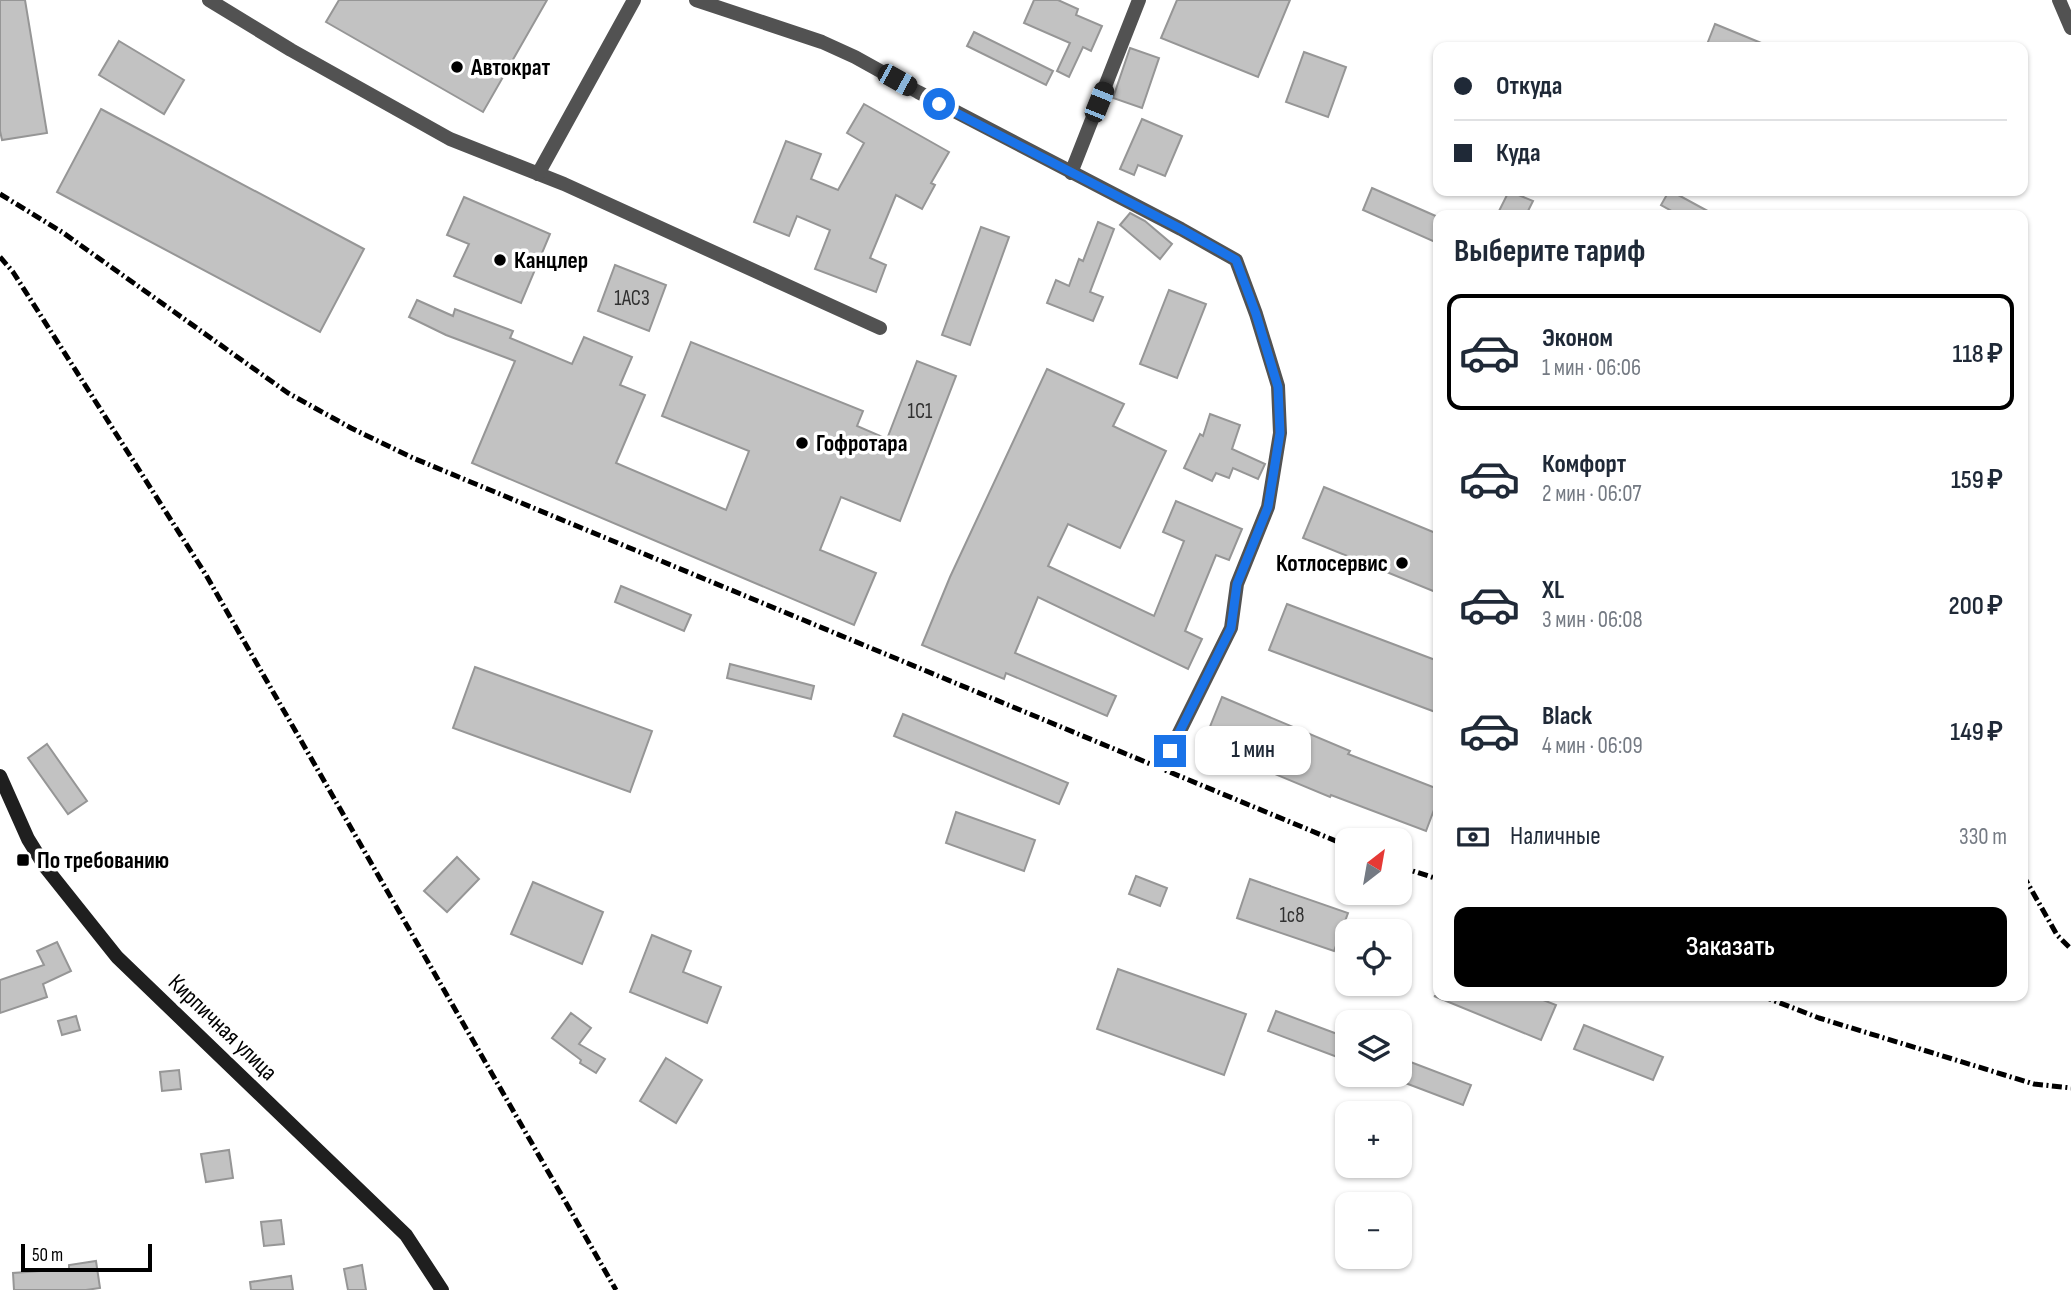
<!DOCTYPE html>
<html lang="ru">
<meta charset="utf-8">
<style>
:root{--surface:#fff;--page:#f6f6f7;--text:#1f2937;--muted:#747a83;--line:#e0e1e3;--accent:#000}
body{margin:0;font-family:"Sofia Sans Condensed",sans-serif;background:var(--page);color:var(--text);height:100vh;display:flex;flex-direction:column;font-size:26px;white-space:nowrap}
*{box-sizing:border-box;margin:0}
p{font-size:23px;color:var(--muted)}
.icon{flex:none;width:38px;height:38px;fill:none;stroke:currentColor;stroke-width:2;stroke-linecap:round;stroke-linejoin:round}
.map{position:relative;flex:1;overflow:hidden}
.side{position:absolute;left:1433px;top:210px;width:595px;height:791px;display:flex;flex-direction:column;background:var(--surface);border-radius:14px;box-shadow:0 2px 5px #0004}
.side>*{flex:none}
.banner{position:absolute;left:1433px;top:42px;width:595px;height:154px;border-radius:14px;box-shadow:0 2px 5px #0004;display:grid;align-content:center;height:154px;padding:0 21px;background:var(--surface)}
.needle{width:46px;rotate:31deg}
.controls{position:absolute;left:1335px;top:828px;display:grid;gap:14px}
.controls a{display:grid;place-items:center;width:77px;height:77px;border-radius:14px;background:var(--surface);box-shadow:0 2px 5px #0004;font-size:35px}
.scale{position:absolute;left:21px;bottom:18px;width:131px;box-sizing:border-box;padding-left:7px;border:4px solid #000;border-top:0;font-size:19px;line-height:24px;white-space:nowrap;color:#000;-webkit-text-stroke:5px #fff;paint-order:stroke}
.end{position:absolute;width:32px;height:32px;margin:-16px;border:9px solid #1a73e8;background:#fff;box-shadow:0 0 0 4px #fff}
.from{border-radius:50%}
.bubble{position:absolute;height:49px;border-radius:14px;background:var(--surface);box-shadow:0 2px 5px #0004;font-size:23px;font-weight:600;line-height:49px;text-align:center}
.car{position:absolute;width:21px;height:42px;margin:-21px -10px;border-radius:9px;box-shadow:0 0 5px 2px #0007;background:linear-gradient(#222 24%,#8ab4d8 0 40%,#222 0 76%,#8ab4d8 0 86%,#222 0)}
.banner b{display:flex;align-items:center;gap:24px;height:66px;font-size:26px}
.banner b+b{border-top:2px solid var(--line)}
.banner i{width:18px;height:18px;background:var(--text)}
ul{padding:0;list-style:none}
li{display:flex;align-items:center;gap:21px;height:116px;margin:0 14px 10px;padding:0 7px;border:4px solid transparent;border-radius:14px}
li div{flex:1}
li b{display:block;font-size:26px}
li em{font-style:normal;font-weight:600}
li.selected{border-color:var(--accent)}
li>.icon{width:63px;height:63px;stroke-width:1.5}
h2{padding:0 21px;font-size:32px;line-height:84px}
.pay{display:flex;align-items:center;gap:18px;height:77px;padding:0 21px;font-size:26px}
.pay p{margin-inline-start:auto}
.cta{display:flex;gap:14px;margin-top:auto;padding:14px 21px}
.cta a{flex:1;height:80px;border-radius:14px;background:var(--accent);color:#fff;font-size:28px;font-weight:600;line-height:80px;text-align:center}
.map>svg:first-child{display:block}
.building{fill:#c2c2c2;stroke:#969696;stroke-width:2}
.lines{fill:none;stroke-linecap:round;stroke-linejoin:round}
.street{stroke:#525252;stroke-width:14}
.secondary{stroke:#1f1f1f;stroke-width:14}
.rail{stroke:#000;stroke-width:5;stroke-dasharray:10 3.5 2 3.5;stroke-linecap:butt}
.route{stroke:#1a73e8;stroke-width:9}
.poi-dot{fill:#000;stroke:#fff;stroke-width:2.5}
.labels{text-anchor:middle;stroke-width:7;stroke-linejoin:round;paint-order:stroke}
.number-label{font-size:21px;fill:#303030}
.poi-label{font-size:24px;font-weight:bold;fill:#000;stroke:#fff;text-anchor:start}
.street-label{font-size:24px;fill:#000;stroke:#fff}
</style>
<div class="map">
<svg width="2071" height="1290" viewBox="0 0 2071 1290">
<rect width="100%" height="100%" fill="#fff"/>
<g class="building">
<path d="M0,0H25L47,133L2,140L0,131Z"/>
<path d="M339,0H547L483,112L326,22Z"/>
<path d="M1034,0H1058L1078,9L1076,15L1102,26L1091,51L1083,47L1069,77L1057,71L1070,43L1024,23Z"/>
<path d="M1177,0H1290L1258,77L1161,38Z"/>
<path d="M1715,24L1771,47H1706Z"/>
<path d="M974,32L1053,71L1046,85L967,46Z"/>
<path d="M119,41L184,80L164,114L99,75Z"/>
<path d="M1130,48L1159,58L1142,108L1113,98Z"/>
<path d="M1304,52L1346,67L1328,117L1286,102Z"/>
<path d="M864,104L949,152L931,183L935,185L922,209L896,195L870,258L886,265L876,292L815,269L830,230L797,216L789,236L754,222L786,141L821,154L811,179L838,190L864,143L847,133Z"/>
<path d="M101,109L364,249L320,332L57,192Z"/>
<path d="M1142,119L1182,136L1165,176L1138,165L1134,175L1120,169Z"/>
<path d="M1372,188L1438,217V234L1435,242L1363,210Z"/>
<path d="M1509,191L1533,201L1526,215H1497Z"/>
<path d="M1669,191H1671L1715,215H1679L1661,205Z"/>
<path d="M464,197L550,234L521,303L454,276L469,244L447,235Z"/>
<path d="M1130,213L1145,221L1172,244L1160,259L1120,225Z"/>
<path d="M1098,222L1114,229L1090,292L1103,297L1093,321L1047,303L1056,280L1069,286L1079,259L1083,261Z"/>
<path d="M981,227L1009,237L970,345L942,335Z"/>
<path d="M615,265L666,285L649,331L598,311Z"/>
<path d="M1169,290L1206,304L1177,378L1140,364Z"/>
<path d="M417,300L453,316L455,309L513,331L510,338L572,364L584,337L632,357L620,385L645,395L616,463L726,510L749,451L662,416L691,342L863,411L857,426L887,439L917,361L956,376L900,521L841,497L820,550L876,573L854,625L472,463L515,361L446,335L409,317Z"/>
<path d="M1047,369L1124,404L1113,426L1166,451L1120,548L1068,524L1048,566L1154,616L1184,541L1163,532L1176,501L1242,529L1229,560L1216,555L1185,631L1202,639L1188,669L1038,597L1015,653L1116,696L1107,716L1006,673L1004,679L922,645L950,577Z"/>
<path d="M1210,414L1240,425L1232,449L1265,464L1258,479L1233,468L1229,478L1216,473L1212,481L1184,468L1200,434L1203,436Z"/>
<path d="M1324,487L1438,534V593L1303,538Z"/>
<path d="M621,586L691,615L684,631L615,602Z"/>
<path d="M1287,604L1438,661V713L1269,650Z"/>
<path d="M730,664L814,686L811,699L727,678Z"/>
<path d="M475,667L652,731L630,792L453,728Z"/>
<path d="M1222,697L1350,751L1348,754L1438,789V799L1426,831L1331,795L1330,797L1203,744Z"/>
<path d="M903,714L1068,783L1059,804L894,736Z"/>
<path d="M47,744L87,801L68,814L28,758Z"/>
<path d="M956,812L1035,840L1024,871L946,843Z"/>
<path d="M457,857L479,879L447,912L424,891Z"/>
<path d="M1136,876L1167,888L1160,906L1129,894Z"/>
<path d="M1250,879L1348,913L1334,951L1237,918Z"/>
<path d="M533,882L603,912L582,964L511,934Z"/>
<path d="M652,935L691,951L683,972L721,987L707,1023L630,992Z"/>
<path d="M57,942L71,971L43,984L47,997L0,1013V980L44,965L37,951Z"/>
<path d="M1118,969L1246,1014L1224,1075L1097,1029Z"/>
<path d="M1434,996H1533L1556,1005L1541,1040Z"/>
<path d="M1276,1011L1348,1038V1061L1268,1031Z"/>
<path d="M571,1013L591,1028L579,1044L605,1059L596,1073L580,1063L581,1060L552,1038Z"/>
<path d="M76,1016L80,1030L62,1035L58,1021Z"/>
<path d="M1584,1025L1663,1057L1653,1080L1574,1049Z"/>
<path d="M666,1058L702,1080L676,1123L640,1101Z"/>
<path d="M1400,1058L1471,1085L1463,1105L1400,1081Z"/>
<path d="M179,1070L181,1089L162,1091L160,1072Z"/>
<path d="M229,1150L233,1178L206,1182L201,1154Z"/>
<path d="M281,1220L284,1244L264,1246L261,1222Z"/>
<path d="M96,1261L100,1288L86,1290H14L13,1273L69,1269V1265Z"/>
<path d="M362,1265L366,1290H348L344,1269Z"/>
<path d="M291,1276L293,1290H251L250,1282Z"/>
</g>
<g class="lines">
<g class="street">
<path d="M209,0L291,50L450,139L564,184L880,328"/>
<path d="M696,0L822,42L855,57L918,92L1181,229L1236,260L1256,314L1278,386L1280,433L1268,507L1237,584L1231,628L1170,751"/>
<path d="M2059,0L2071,28"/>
<path d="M1071,173L1139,0"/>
<path d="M538,174L634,0"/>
</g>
<path class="secondary" d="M0,776L28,839L46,868L117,957L406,1235L442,1290"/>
<g class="rail">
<path d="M0,194L62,232L288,393L351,428L413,458L1348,846"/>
<path d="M0,257L13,272L206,575L616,1290"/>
<path d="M1400,867L1438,879"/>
<path d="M2023,875L2057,935L2071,949"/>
<path d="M1762,996L1819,1018L2034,1084L2071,1088"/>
</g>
</g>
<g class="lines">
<path class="route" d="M939,104L1181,229L1236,260L1256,314L1278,387L1280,433L1268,507L1237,584L1231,628L1170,751"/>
</g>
<g class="poi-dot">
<circle cx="457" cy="67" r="7"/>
<circle cx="500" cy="260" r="7"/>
<circle cx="802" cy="443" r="7"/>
<circle cx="1402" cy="563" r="7"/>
<rect x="16" y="853" width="14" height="14" rx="3.5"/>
</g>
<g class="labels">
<g class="number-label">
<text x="632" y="305">1АС3</text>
<text x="920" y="418">1С1</text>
<text x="1292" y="922">1с8</text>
</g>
<g class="poi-label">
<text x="471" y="75">Автократ</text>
<text x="514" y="268">Канцлер</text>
<text x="816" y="451">Гофротара</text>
<text x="1388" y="571" text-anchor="end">Котлосервис</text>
<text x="37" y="868">По требованию</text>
</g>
<g class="street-label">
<text transform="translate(223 1027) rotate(44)" y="8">Кирпичная улица</text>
</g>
</g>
</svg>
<div class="controls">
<a><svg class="needle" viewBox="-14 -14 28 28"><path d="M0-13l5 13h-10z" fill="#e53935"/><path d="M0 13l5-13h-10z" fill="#747a83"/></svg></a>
<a><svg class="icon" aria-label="locate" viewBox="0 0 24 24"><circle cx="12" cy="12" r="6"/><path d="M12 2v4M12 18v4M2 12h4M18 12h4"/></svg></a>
<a><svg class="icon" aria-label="layers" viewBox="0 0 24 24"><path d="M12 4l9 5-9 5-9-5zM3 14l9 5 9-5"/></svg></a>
<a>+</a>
<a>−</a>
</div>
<div class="scale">50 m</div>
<i class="end from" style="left:939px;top:104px"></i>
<i class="end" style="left:1170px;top:751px"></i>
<div class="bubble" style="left:1195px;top:726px;width:116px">1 мин</div>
<i class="car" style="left:897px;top:80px;rotate:119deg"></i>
<i class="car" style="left:1099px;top:102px;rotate:22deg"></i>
<div class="banner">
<b><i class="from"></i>Откуда</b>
<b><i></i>Куда</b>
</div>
<section class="side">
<h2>Выберите тариф</h2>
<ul>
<li class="selected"><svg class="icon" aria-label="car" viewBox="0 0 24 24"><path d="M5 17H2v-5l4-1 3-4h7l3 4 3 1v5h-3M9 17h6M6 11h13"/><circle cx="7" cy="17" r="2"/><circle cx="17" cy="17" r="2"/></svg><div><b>Эконом</b><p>1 мин · 06:06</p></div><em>118 ₽</em></li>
<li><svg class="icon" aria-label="car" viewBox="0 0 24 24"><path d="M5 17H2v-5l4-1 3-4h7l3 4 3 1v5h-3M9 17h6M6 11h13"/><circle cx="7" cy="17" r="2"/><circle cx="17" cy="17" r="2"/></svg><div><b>Комфорт</b><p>2 мин · 06:07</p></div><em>159 ₽</em></li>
<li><svg class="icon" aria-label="car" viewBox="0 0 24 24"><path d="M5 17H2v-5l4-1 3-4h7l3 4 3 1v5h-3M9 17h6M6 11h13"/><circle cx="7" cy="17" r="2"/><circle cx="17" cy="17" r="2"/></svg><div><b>XL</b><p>3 мин · 06:08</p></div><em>200 ₽</em></li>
<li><svg class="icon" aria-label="car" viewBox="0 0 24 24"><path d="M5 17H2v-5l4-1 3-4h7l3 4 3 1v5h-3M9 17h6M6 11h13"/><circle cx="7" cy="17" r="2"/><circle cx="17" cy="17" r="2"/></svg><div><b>Black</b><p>4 мин · 06:09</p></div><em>149 ₽</em></li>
</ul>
<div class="pay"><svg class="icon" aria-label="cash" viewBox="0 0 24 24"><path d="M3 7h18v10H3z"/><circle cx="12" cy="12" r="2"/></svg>Наличные<p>330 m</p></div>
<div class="cta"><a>Заказать</a></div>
</section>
</div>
